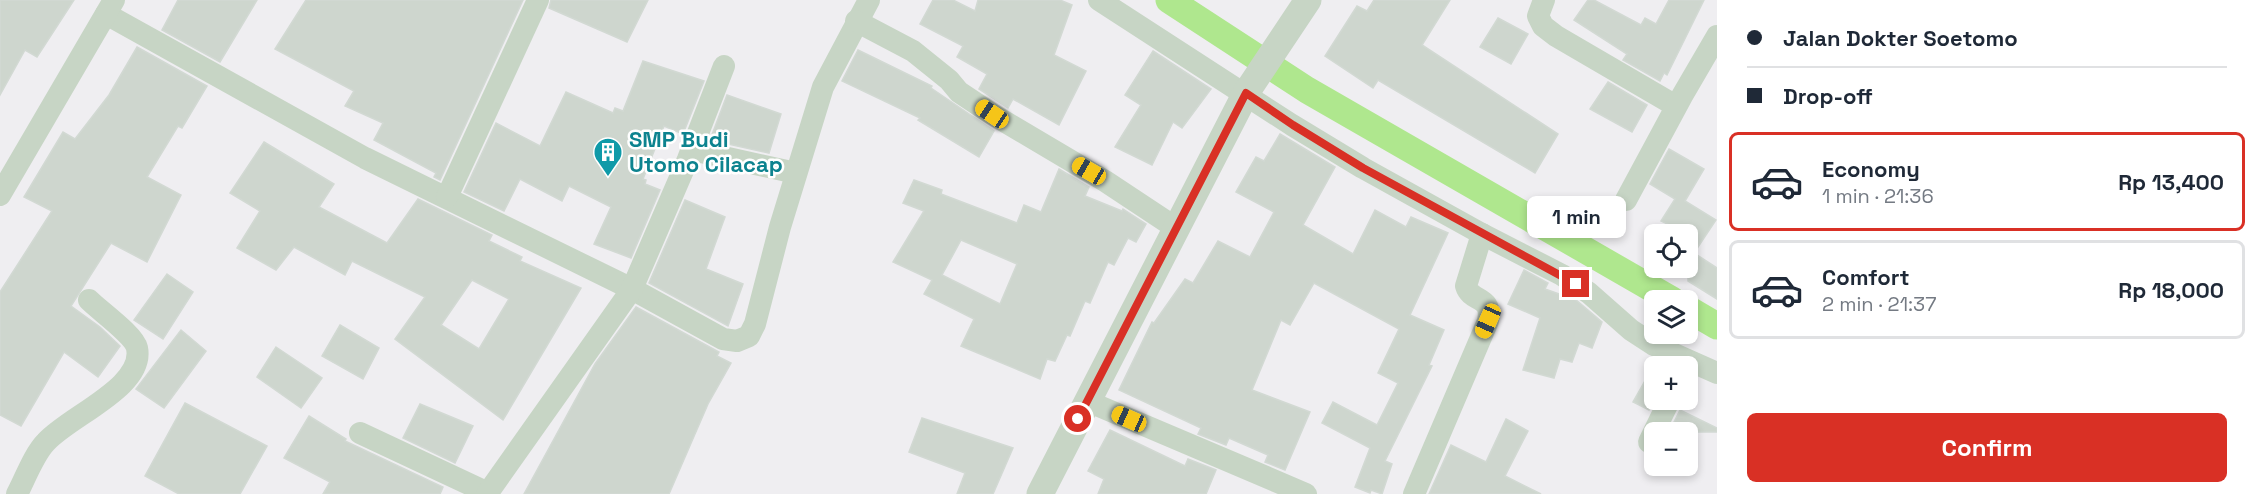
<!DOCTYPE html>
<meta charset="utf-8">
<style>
:root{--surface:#fff;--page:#f2f2f3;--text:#1f2937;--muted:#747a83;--line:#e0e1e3;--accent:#d93025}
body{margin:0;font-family:"Space Grotesk",sans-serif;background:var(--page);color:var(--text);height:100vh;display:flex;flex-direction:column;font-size:22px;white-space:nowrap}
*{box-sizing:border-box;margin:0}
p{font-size:20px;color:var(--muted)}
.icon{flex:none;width:33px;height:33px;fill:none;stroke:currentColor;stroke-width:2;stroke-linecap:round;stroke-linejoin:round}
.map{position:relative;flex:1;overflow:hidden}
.side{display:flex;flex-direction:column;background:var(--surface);width:540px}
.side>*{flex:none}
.top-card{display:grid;align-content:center;height:132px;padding:0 30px;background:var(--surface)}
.buttons{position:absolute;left:1644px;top:224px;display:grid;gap:12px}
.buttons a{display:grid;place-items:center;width:54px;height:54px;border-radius:9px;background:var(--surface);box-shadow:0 3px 9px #0003;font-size:30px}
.end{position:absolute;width:27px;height:27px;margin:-14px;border:8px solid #d93025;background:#fff;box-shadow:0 0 0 3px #fff}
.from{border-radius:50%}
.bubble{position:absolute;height:42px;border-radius:9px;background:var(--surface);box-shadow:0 3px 9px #0003;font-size:20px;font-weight:700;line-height:42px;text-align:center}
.car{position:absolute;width:18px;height:36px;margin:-18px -9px;border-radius:8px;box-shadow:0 0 4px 2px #0007;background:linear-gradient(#f5c518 24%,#345 0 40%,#f5c518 0 76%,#345 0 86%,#f5c518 0)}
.top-card b{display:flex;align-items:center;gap:21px;height:57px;font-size:22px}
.top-card b+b{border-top:2px solid var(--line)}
.top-card i{width:15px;height:15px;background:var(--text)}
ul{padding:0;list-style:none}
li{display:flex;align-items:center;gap:18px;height:99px;margin:0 12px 9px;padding:0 18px;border:3px solid var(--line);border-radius:9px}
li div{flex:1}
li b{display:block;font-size:22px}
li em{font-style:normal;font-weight:700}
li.current{border-color:var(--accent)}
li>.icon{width:54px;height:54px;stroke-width:1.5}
.action{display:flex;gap:12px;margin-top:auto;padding:12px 30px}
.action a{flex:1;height:69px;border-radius:9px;background:var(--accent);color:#fff;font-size:24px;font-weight:700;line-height:69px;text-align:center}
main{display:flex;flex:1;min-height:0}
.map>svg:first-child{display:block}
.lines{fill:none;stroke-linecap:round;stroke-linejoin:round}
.canal{stroke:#afe78e;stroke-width:27}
.building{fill:#ced6ce;stroke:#d2d9d3;stroke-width:1.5;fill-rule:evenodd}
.minor{stroke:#c7d5c5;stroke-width:22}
.tertiary{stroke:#c7d5c5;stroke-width:27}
.route{stroke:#d93025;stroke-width:8}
.labels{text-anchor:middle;stroke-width:5;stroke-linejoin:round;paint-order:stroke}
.culture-label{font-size:22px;font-weight:bold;fill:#0d838f;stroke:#fff;text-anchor:start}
</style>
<main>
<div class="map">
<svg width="1717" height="494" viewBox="0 0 1717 494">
<rect width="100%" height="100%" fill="#efeef1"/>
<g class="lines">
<g class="canal">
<path d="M1169,0L1307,90L1672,300"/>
<path d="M1688,309L1717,326"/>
</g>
</g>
<g class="building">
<path d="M0,0H74L37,57L25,50L0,95Z"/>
<path d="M178,0H257L220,62L162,30Z"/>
<path d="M306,0H523L440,180L434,177L436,173L374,140L383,123L345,106L354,91L275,49Z"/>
<path d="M551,0H648L627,42L549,8Z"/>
<path d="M933,0H953L975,11L978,0H1060L1072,5L1054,55L1086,71L1059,125L1013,99L1008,108L979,89L987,74L957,57L963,46L920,24Z"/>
<path d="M1374,0H1450L1422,45L1558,134L1535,173L1378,80L1373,88L1325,56L1357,6L1367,11Z"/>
<path d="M1588,0H1594L1641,25L1645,18L1656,24L1669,0H1704L1667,75L1664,73L1660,81L1623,60L1627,54L1574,20Z"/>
<path d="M1498,18L1528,34L1511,64L1480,47Z"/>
<path d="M137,47L207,86L182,128L178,126L147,177L181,195L147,262L111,243L71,306L100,327L120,346L98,377L64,352L21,426L0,415V292L52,211L24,197L63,132L75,139L109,95Z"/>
<path d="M858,50L932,86L931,88L994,131L979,157L918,120L920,118L842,81Z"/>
<path d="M1153,51L1211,89L1182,128L1173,122L1152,165L1115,147L1141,105L1125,95Z"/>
<path d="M643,61L704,81L683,134L664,126L643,179L646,180L645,184L660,190L631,258L594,244L611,207L569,186L562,201L520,179L504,211L464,192L496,123L540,146L566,92L613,113L615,108L623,111Z"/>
<path d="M1608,82L1647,105L1632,132L1590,109Z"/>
<path d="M727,95L781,114L769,153L710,140Z"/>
<path d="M1280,134L1335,167L1303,225L1353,254L1375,210L1406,227L1411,217L1448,233L1410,315L1444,330L1429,365L1432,366L1385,461L1392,464L1382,494L1371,490L1370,493L1355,487L1370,448L1322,423L1333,402L1377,425L1398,383L1378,373L1399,329L1314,283L1290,325L1281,320L1252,390L1310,412L1285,470L1265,462L1268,455L1229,438L1226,445L1198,434L1201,428L1119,390L1152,322L1154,323L1185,279L1193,283L1218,241L1250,257L1274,212L1236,192L1256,157L1264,161Z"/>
<path d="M264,142L334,184L319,207L387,243L418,199L492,235L489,241L522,257L520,261L581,288L503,420L395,339L425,297L352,261L345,275L294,247L276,270L237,248L260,211L230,193ZM472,280L509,299L479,349L441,325Z"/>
<path d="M1669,149L1704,169L1685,201L1716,220L1694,253L1717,268V299L1688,281V234L1661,221L1675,199L1650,184Z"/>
<path d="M1059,169L1089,187L1085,196L1122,211L1123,209L1146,224L1136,242L1128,238L1114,265L1108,262L1090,303L1085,301L1070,336L1067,335L1055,361L1047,359L1040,379L961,346L974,319L924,294L932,280L893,262L924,211L903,203L914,180L942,190L941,194L1017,223L1024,205L1041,212ZM961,240L1017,264L1000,304L942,275Z"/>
<path d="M685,200L725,217L706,269L743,284L728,326L649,283Z"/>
<path d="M1524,270L1548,283L1545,289L1576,300L1602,322L1592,348L1579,343L1572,362L1560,359L1554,378L1523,370L1540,318L1508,304Z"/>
<path d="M167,274L193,292L163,339L134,320Z"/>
<path d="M636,307L719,352L717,356L731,363L708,404L669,494H524L595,364Z"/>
<path d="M340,325L379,348L363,379L322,356Z"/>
<path d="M181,330L206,351L164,408L136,389Z"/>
<path d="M276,347L322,378L301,408L257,377Z"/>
<path d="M1654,365L1656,366H1654L1655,399L1649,410L1633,402Z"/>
<path d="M185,403L267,446L240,494H179L145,476Z"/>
<path d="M420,404L473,426L455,463L403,438Z"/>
<path d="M1680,410L1717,428V432H1669Z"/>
<path d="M309,416L346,439L345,441L443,487L440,494H323L330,482L284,458Z"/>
<path d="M922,418L1013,448L993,494H957L965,473L909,452Z"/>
<path d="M1506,419L1528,431L1505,476L1541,494H1429L1451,445L1486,462Z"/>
<path d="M1110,430L1185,466L1188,459L1216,470L1206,494H1098L1104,479L1088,471Z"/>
</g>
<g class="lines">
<g class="minor">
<path d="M1099,0L1292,125L1363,168L1482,234L1562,275L1589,293L1631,330L1654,345L1717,373"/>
<path d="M1544,0L1538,16L1543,26L1556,36L1676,106"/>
<path d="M106,14L365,158L632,289L723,339L737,341L749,336L755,324L780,227L823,87L869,0"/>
<path d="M856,21L913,51L949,80L959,92L992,114L1105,181L1176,228"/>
<path d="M692,150L796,173"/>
<path d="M0,195L114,0"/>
<path d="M447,197L538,0"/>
<path d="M1626,200L1682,96L1717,36"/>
<path d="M1087,401L1306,494"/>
<path d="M360,433L488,493"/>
<path d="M1649,442L1670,399"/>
<path d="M17,494C25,479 34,454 46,442C69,416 145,387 137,348C134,335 100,311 89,300"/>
<path d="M487,494L632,289L688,159L724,66"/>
<path d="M1414,494L1488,321C1493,295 1471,303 1466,286L1482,234"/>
</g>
<path class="tertiary" d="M1040,494L1246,93L1308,0"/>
</g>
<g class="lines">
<path class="route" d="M1078,419L1246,93L1293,125L1363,168L1576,284"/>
</g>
<defs>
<g id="building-pin" transform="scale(1.5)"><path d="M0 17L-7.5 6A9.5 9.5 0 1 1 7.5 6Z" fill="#0f9aa8" stroke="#fff"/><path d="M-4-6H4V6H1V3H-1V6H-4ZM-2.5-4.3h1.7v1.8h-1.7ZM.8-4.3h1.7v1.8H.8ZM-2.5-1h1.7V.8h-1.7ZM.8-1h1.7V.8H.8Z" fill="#fff"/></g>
</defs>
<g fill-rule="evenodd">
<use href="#building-pin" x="608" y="152"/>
</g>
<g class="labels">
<g class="culture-label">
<text x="629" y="147">SMP Budi<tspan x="629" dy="25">Utomo Cilacap</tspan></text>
</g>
</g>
</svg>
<div class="buttons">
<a><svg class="icon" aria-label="locate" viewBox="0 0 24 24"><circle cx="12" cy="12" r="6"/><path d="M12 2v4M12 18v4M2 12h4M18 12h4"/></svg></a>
<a><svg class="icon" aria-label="layers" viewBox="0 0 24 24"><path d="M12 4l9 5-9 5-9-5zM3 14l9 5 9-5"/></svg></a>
<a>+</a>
<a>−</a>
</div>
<i class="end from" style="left:1078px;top:419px"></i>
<i class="end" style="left:1576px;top:284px"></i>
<div class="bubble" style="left:1527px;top:196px;width:99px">1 min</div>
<i class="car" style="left:992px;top:114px;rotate:304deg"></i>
<i class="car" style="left:1089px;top:171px;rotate:300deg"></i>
<i class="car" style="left:1488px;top:321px;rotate:204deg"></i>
<i class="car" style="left:1129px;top:419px;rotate:294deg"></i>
</div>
<section class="side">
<div class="top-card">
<b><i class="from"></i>Jalan Dokter Soetomo</b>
<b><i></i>Drop-off</b>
</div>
<ul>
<li class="current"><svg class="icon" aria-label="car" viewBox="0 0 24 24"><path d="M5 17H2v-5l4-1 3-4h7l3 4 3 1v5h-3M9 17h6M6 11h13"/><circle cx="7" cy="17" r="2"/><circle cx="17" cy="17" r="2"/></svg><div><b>Economy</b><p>1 min · 21:36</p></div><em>Rp 13,400</em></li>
<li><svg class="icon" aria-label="car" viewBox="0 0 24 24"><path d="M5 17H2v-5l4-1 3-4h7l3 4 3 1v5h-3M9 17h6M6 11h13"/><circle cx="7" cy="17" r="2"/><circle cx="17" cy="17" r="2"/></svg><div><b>Comfort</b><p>2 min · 21:37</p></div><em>Rp 18,000</em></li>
</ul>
<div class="action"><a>Confirm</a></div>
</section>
</main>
